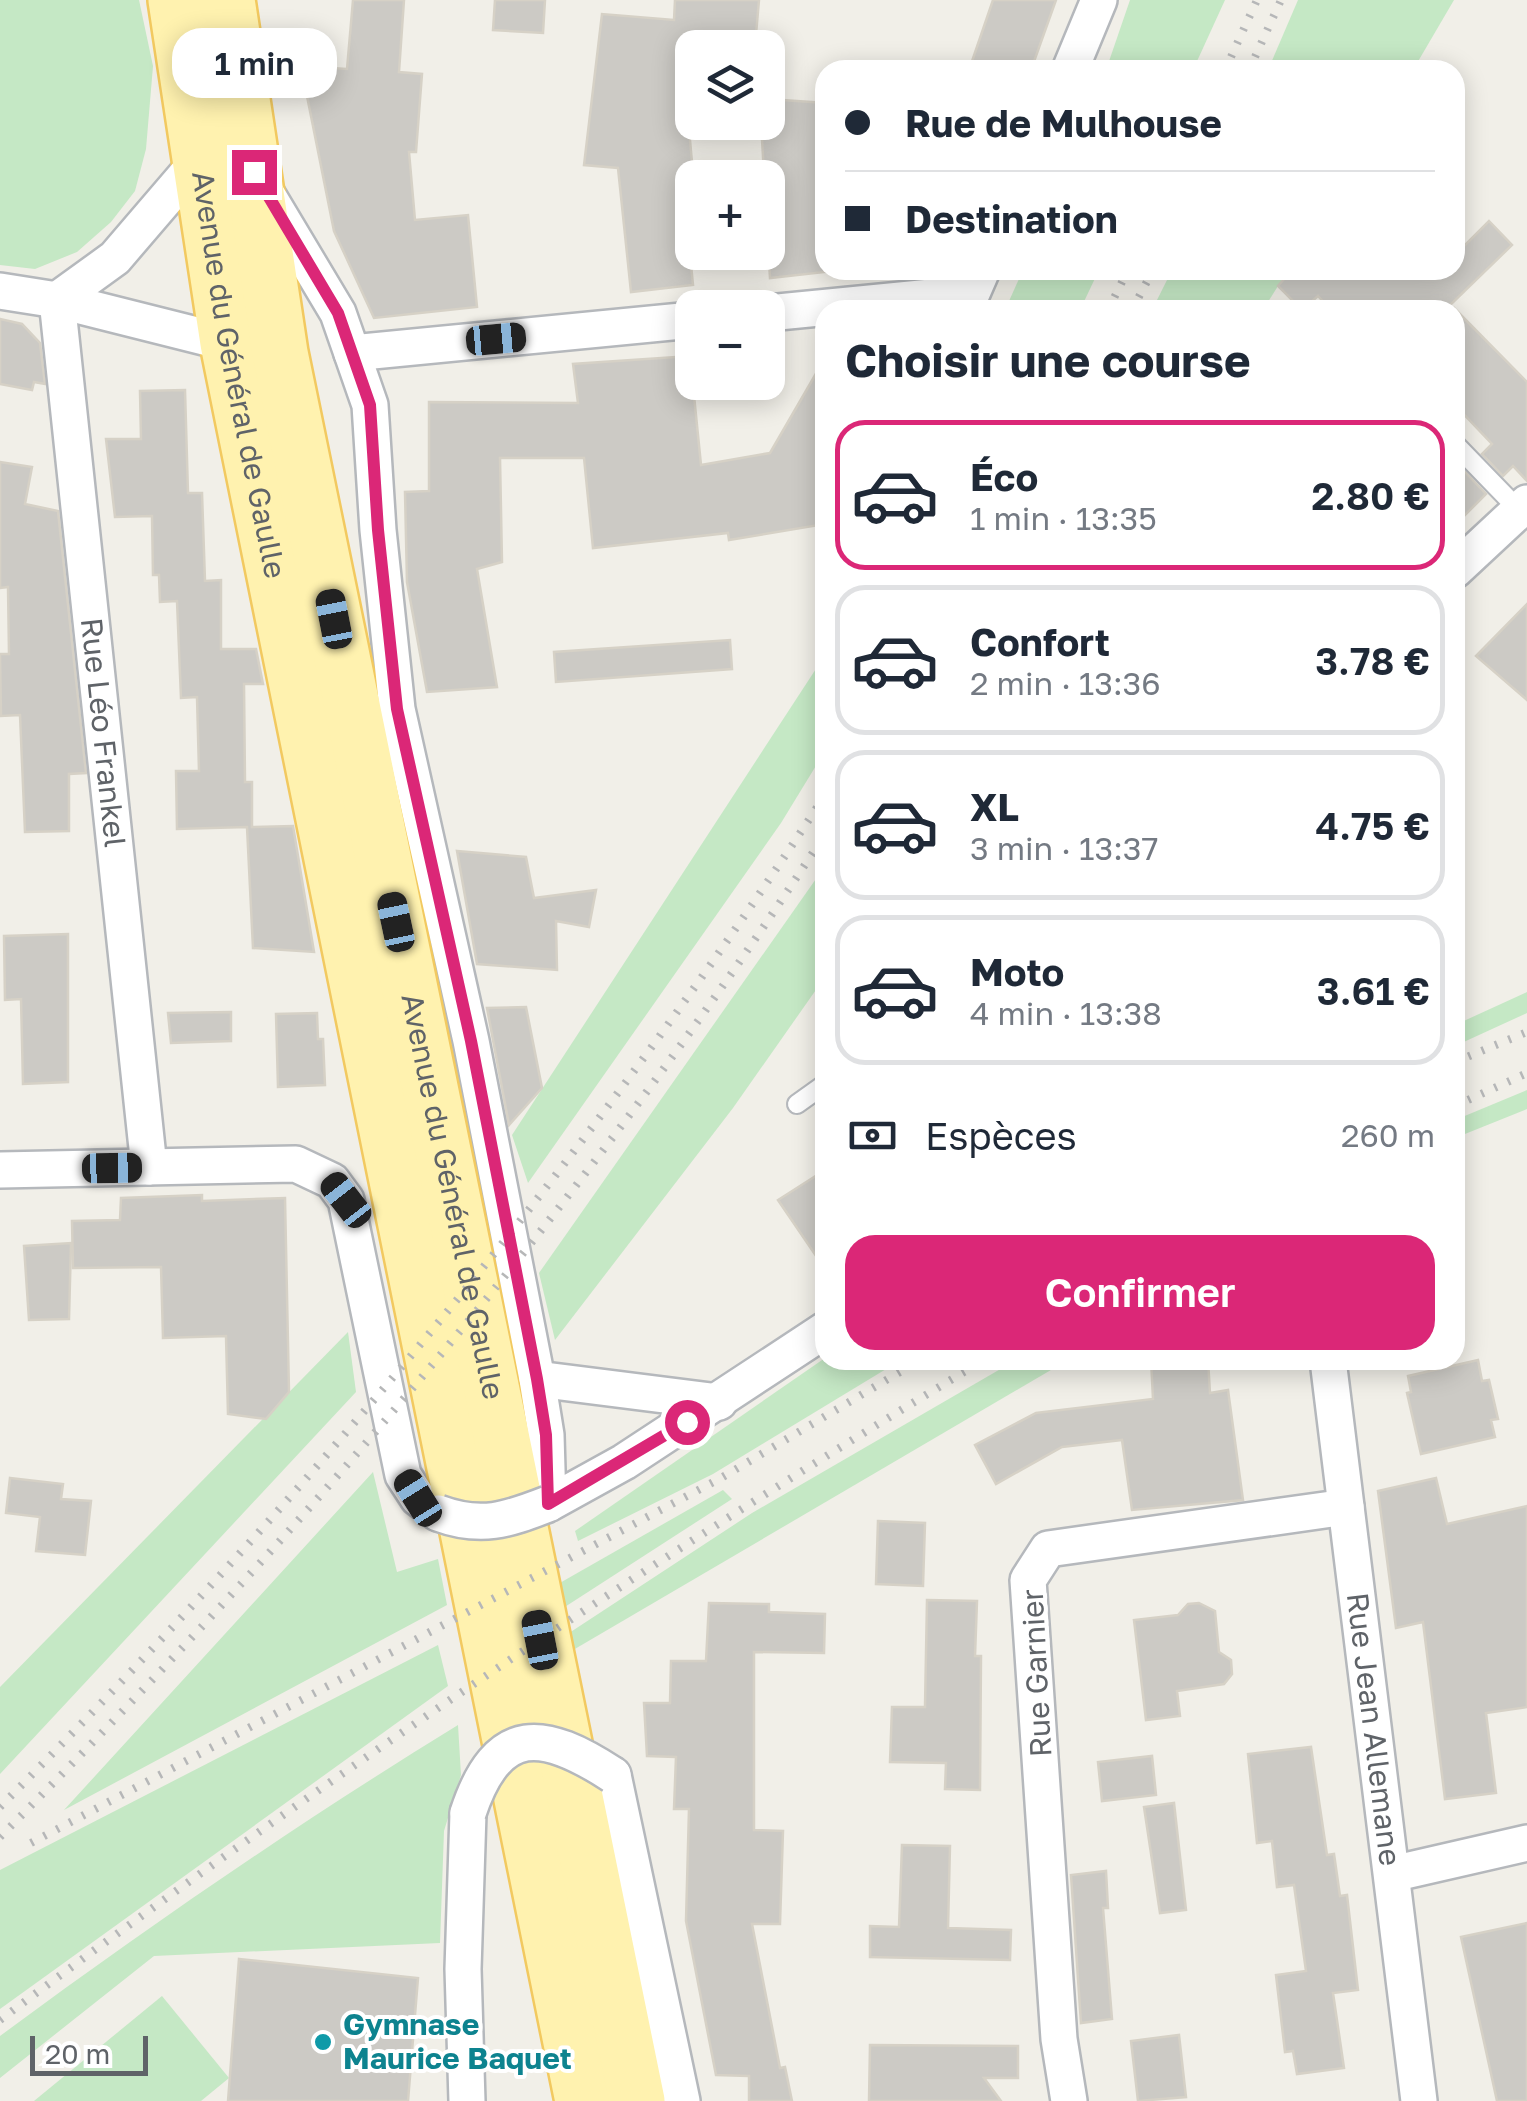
<!DOCTYPE html>
<html lang="fr">
<meta charset="utf-8">
<style>
:root{--surface:#fff;--page:#f6f6f7;--text:#1f2937;--muted:#747a83;--line:#e0e1e3;--accent:#db2777}
body{margin:0;font-family:"Golos Text",sans-serif;background:var(--page);color:var(--text);height:100vh;display:flex;flex-direction:column;font-size:38px;white-space:nowrap}
*{box-sizing:border-box;margin:0}
p{font-size:32px;color:var(--muted)}
.icon{flex:none;width:55px;height:55px;fill:none;stroke:currentColor;stroke-width:2;stroke-linecap:round;stroke-linejoin:round}
.map{position:relative;flex:1;overflow:hidden}
.side{position:absolute;left:815px;top:300px;width:650px;height:1070px;display:flex;flex-direction:column;background:var(--surface);border-radius:30px;box-shadow:0 5px 25px #0003}
.side>*{flex:none}
.banner{position:absolute;left:815px;top:60px;width:650px;height:220px;border-radius:30px;box-shadow:0 5px 25px #0003;display:grid;align-content:center;height:220px;padding:0 30px;background:var(--surface)}
.buttons{position:absolute;left:675px;top:30px;display:grid;gap:20px}
.buttons a{display:grid;place-items:center;width:110px;height:110px;border-radius:20px;background:var(--surface);box-shadow:0 5px 25px #0003;font-size:50px}
.scale{position:absolute;left:30px;bottom:25px;width:118px;box-sizing:border-box;padding-left:10px;border:5px solid #5f6368;border-top:0;font-size:28px;line-height:35px;white-space:nowrap;color:#5f6368;-webkit-text-stroke:8px #fff;paint-order:stroke}
.end{position:absolute;width:45px;height:45px;margin:-22px;border:12px solid #db2777;background:#fff;box-shadow:0 0 0 5px #fff}
.from{border-radius:50%}
.bubble{position:absolute;height:70px;border-radius:30px;background:var(--surface);box-shadow:0 5px 25px #0003;font-size:32px;font-weight:600;line-height:70px;text-align:center}
.car{position:absolute;width:30px;height:60px;margin:-30px -15px;border-radius:12px;box-shadow:0 0 8px 2px #0007;background:linear-gradient(#222 24%,#8ab4d8 0 40%,#222 0 76%,#8ab4d8 0 86%,#222 0)}
.banner b{display:flex;align-items:center;gap:35px;height:95px;font-size:38px}
.banner b+b{border-top:2px solid var(--line)}
.banner i{width:25px;height:25px;background:var(--text)}
ul{padding:0;list-style:none}
li{display:flex;align-items:center;gap:30px;height:150px;margin:0 20px 15px;padding:0 10px;border:5px solid var(--line);border-radius:30px}
li div{flex:1}
li b{display:block;font-size:38px}
li em{font-style:normal;font-weight:600}
li.selected{border-color:var(--accent)}
li>.icon{width:90px;height:90px;stroke-width:1.5}
h2{padding:0 30px;font-size:45px;line-height:120px}
.pay{display:flex;align-items:center;gap:25px;height:110px;padding:0 30px;font-size:38px}
.pay p{margin-inline-start:auto}
.button{display:flex;gap:20px;margin-top:auto;padding:20px 30px}
.button a{flex:1;height:115px;border-radius:30px;background:var(--accent);color:#fff;font-size:40px;font-weight:600;line-height:115px;text-align:center}
.map>svg:first-child{display:block}
.green{fill:#c5e8c5}
.building{fill:#cccac5;stroke:#d6d1c6;stroke-width:2.5}
.lines{fill:none;stroke-linecap:round;stroke-linejoin:round}
.lane-casing{stroke:#b5b8bc;stroke-width:22}
.street-casing{stroke:#b5b8bc;stroke-width:40}
.primary-casing{stroke:#f2c960;stroke-width:60}
.lane{stroke:#fff;stroke-width:18}
.street{stroke:#fff;stroke-width:35}
.primary{stroke:#fff2af;stroke-width:55}
.rail{stroke:#b6b7b8;stroke-width:8;stroke-dasharray:2.5 12;stroke-linecap:butt}
.street-bridge-casing{stroke:#b5b8bc;stroke-width:40;stroke-linecap:butt}
.street-bridge{stroke:#fff;stroke-width:35}
.route{stroke:#db2777;stroke-width:12}
.culture-dot{fill:#0f9aa8;stroke:#fff;stroke-width:4}
.labels{text-anchor:middle;stroke-width:8;stroke-linejoin:round;paint-order:stroke}
.street-label{font-size:30px;fill:#5f6368;stroke:#fff}
.culture-label{font-size:30px;font-weight:bold;fill:#0d838f;stroke:#fff;text-anchor:start}
</style>
<div class="map">
<svg width="1527" height="2101" viewBox="0 0 1527 2101">
<rect width="100%" height="100%" fill="#f1efe8"/>
<g class="green">
<path d="M0,0H139L153,66L146,149L135,191L111,222L77,252L35,269L0,265Z"/>
<path d="M1130,0H1225L1193,70H1106Z"/>
<path d="M1298,0H1454L1413,70H1268Z"/>
<path d="M1023,270H1099L1080,310H1005Z"/>
<path d="M1172,270H1288L1263,310H1152Z"/>
<path d="M825,655V751L781,823L528,1183L512,1135Z"/>
<path d="M825,866V977L733,1108L555,1340L539,1273Z"/>
<path d="M1527,992V1013L1455,1046V1025Z"/>
<path d="M1527,1090V1109L1455,1138V1120Z"/>
<path d="M348,1332L356,1392L0,1774V1687Z"/>
<path d="M825,1358L901,1360L713,1474L578,1541L575,1531Z"/>
<path d="M1016,1360H1068L568,1653L563,1637L752,1513Z"/>
<path d="M373,1472L397,1572L438,1559L447,1605L64,1810Z"/>
<path d="M723,1490L732,1499L557,1612L551,1588Z"/>
<path d="M438,1645L448,1686L0,2009V1870Z"/>
<path d="M458,1725L461,1775L444,1831L440,1943L154,1956L0,2078V2036C149,1926 300,1822 458,1725Z"/>
<path d="M162,1996L229,2078L201,2101H34Z"/>
</g>
<g class="building">
<path d="M353,0H404L399,72L422,74L416,152H409L415,220L468,215L477,307L374,318L334,231L301,66L347,69Z"/>
<path d="M495,0H545L543,33L493,30Z"/>
<path d="M675,0H759L755,46L681,41L693,173L682,172L693,285L631,292L618,168L584,165L602,14L674,20Z"/>
<path d="M993,0H1056L1031,70H969Z"/>
<path d="M768,99L825,103V272L770,278L761,122H768Z"/>
<path d="M1489,221L1512,245L1445,310H1331L1318,296L1302,310L1278,286L1292,270H1455V255Z"/>
<path d="M1455,309L1527,382V481L1513,466L1503,476L1482,454L1492,444L1455,405Z"/>
<path d="M0,319L22,324L40,343L45,384L34,382L32,390L0,384Z"/>
<path d="M690,356L701,465L770,453L825,358V524L729,540L728,533L593,548L584,458H500L502,562L477,569L497,687L427,692L407,582L405,492L429,491V402L578,403L573,364Z"/>
<path d="M185,390L188,493H202L205,581L221,580V649H256L263,684H244L245,782H252V827L293,826L314,952L253,948L247,827L177,829L176,771H199L197,697L181,698L177,601L160,602L159,575H153L152,516L115,517L106,439H141L140,391Z"/>
<path d="M0,462L32,467L25,504L58,511L86,773L69,774V831L25,832L20,715L1,716L0,654H9L8,587L0,588Z"/>
<path d="M1464,471L1486,494L1455,525V480Z"/>
<path d="M1527,604V700L1476,656Z"/>
<path d="M730,640L732,669L556,682L554,652Z"/>
<path d="M457,851L526,857L534,898L596,890L589,927L556,921L557,970L477,964Z"/>
<path d="M68,934V1082L23,1084L21,999L5,1000L4,936Z"/>
<path d="M526,1007L542,1088L509,1125L487,1008Z"/>
<path d="M231,1012V1041L171,1043L168,1013Z"/>
<path d="M317,1013L318,1039H323L325,1085L278,1087L276,1014Z"/>
<path d="M825,1170V1269L778,1200Z"/>
<path d="M202,1195V1201L285,1198L289,1392L266,1419L228,1414L226,1336L163,1338L161,1267L73,1268L72,1221L120,1220L121,1198Z"/>
<path d="M71,1243L69,1319L29,1320L24,1246Z"/>
<path d="M1151,1360H1208L1210,1393L1228,1390L1243,1500L1132,1510L1122,1440L1062,1447L996,1484L975,1445L1036,1413L1153,1399Z"/>
<path d="M1478,1360L1482,1381L1489,1380L1498,1419L1491,1420L1495,1437L1421,1454L1407,1393L1411,1392L1408,1376Z"/>
<path d="M10,1478L63,1484L61,1499L91,1501L85,1555L36,1551L40,1517L6,1513Z"/>
<path d="M1436,1478L1447,1524L1527,1506V1707L1486,1713L1496,1793L1445,1799L1423,1622L1396,1628L1378,1491Z"/>
<path d="M878,1521L925,1523L923,1586L876,1584Z"/>
<path d="M927,1600L977,1601L975,1656H981L980,1790L945,1789L946,1763L890,1762L892,1707H925Z"/>
<path d="M709,1603L769,1604V1612L825,1614L824,1653L754,1652V1830L783,1831L780,1924H752L780,2068L785,2067L792,2101H749V2076L716,2075L686,1921L689,1809H674L676,1757L647,1756L644,1703H670L671,1661H706Z"/>
<path d="M1199,1603L1215,1611L1219,1652L1231,1660L1232,1674L1224,1684L1177,1691L1180,1716L1146,1720L1134,1620L1178,1615L1188,1604Z"/>
<path d="M1311,1747L1327,1855L1334,1854L1340,1896L1347,1895L1358,1990L1333,1993L1344,2068L1297,2074L1293,2051L1285,2052L1276,1975L1306,1971L1294,1885L1277,1887L1272,1841L1257,1843L1248,1754Z"/>
<path d="M1152,1756L1156,1795L1102,1801L1098,1762Z"/>
<path d="M1174,1803L1186,1910L1160,1913L1144,1807Z"/>
<path d="M902,1845L950,1846L948,1928L1011,1930L1010,1960L870,1957V1926L899,1927Z"/>
<path d="M1106,1871L1108,1908H1103L1112,2019L1081,2023L1071,1875Z"/>
<path d="M1527,1923V2101H1497L1461,1937Z"/>
<path d="M239,1959L418,1978L408,2101H228Z"/>
<path d="M1179,2035L1186,2097L1138,2101L1131,2041Z"/>
<path d="M870,2045L1018,2046V2078H984L1001,2101H869Z"/>
</g>
<g class="lines">
<g class="lane-casing">
<g id="lane">
<path d="M1455,444L1517,508"/>
<path d="M797,1104L825,1084"/>
</g>
</g>
<g class="street-casing">
<g id="street">
<path d="M1070,70L1099,0"/>
<path d="M265,191L338,313L370,405L378,530L397,709L471,1041L537,1379L546,1435L548,1504L624,1462L825,1330"/>
<path d="M0,291L57,300L228,343"/>
<path id="s1" d="M57,300L149,1167"/>
<path d="M57,300L115,258L199,160"/>
<path d="M768,313L972,293L982,270"/>
<path d="M352,353L692,320"/>
<path d="M1455,570L1527,503"/>
<path d="M0,1170L296,1164L332,1181L346,1200L403,1475L418,1498L438,1513"/>
<path id="s2" d="M1328,1360L1419,2101"/>
<path d="M537,1379L719,1402"/>
<path d="M613,1775L682,2101"/>
<path d="M1392,1874L1527,1843"/>
<path d="M467,2101L463,1969L468,1813"/>
<path d="M1069,2101L1059,2039L1028,1580L1048,1549L1346,1507"/>
</g>
</g>
<g class="primary-casing">
<g id="primary">
<path id="s3" d="M176,0L228,343L583,2101"/>
<path id="s4" d="M227,0L280,353L637,2101"/>
</g>
</g>
<use href="#lane" class="lane"/>
<use href="#street" class="street"/>
<use href="#primary" class="primary"/>
<g class="rail">
<path d="M1225,70L1257,0"/>
<path d="M1249,70L1281,0"/>
<path d="M1108,310L1128,270"/>
<path d="M1132,310L1153,270"/>
<path d="M1455,1062L1527,1032"/>
<path d="M1455,1106L1527,1073"/>
<path d="M0,1807C308,1496 587,1162 825,795"/>
<path d="M0,1837C306,1529 589,1199 825,834"/>
<path d="M31,1843L721,1478L920,1360"/>
<path d="M0,2020C316,1784 646,1562 984,1360"/>
</g>
<g class="street-bridge-casing">
<g id="street-bridge">
<path d="M438,1513C481,1529 507,1520 548,1504"/>
<path d="M468,1813C498,1722 544,1730 613,1775"/>
</g>
</g>
<use href="#street-bridge" class="street-bridge"/>
</g>
<g class="lines">
<path class="route" d="M254,172L338,313L370,405L378,530L397,709L471,1041L537,1379L546,1435L548,1504L687,1422"/>
</g>
<circle class="culture-dot" cx="323" cy="2042" r="10"/>
<g class="labels">
<g class="street-label">
<text dy="10" stroke="none"><textPath href="#s3" startOffset="380">Avenue du Général de Gaulle</textPath></text>
<text dy="10" stroke="none"><textPath href="#s1" startOffset="435">Rue Léo Frankel</textPath></text>
<text dy="10" stroke="none"><textPath href="#s4" startOffset="1218">Avenue du Général de Gaulle</textPath></text>
<text transform="translate(1037 1673) rotate(-93)" y="10">Rue Garnier</text>
<text dy="10" stroke="none"><textPath href="#s2" startOffset="372">Rue Jean Allemane</textPath></text>
</g>
<g class="culture-label">
<text x="343" y="2035">Gymnase<tspan x="343" dy="34">Maurice Baquet</tspan></text>
</g>
</g>
</svg>
<div class="buttons">
<a><svg class="icon" aria-label="layers" viewBox="0 0 24 24"><path d="M12 4l9 5-9 5-9-5zM3 14l9 5 9-5"/></svg></a>
<a>+</a>
<a>−</a>
</div>
<div class="scale">20 m</div>
<i class="end from" style="left:687px;top:1422px"></i>
<i class="end" style="left:254px;top:172px"></i>
<div class="bubble" style="left:172px;top:28px;width:165px">1 min</div>
<i class="car" style="left:496px;top:339px;rotate:85deg"></i>
<i class="car" style="left:334px;top:619px;rotate:349deg"></i>
<i class="car" style="left:396px;top:922px;rotate:348deg"></i>
<i class="car" style="left:112px;top:1168px;rotate:89deg"></i>
<i class="car" style="left:346px;top:1200px;rotate:322deg"></i>
<i class="car" style="left:418px;top:1498px;rotate:328deg"></i>
<i class="car" style="left:540px;top:1640px;rotate:349deg"></i>
<div class="banner">
<b><i class="from"></i>Rue de Mulhouse</b>
<b><i></i>Destination</b>
</div>
<section class="side">
<h2>Choisir une course</h2>
<ul>
<li class="selected"><svg class="icon" aria-label="car" viewBox="0 0 24 24"><path d="M5 17H2v-5l4-1 3-4h7l3 4 3 1v5h-3M9 17h6M6 11h13"/><circle cx="7" cy="17" r="2"/><circle cx="17" cy="17" r="2"/></svg><div><b>Éco</b><p>1 min · 13:35</p></div><em>2.80 €</em></li>
<li><svg class="icon" aria-label="car" viewBox="0 0 24 24"><path d="M5 17H2v-5l4-1 3-4h7l3 4 3 1v5h-3M9 17h6M6 11h13"/><circle cx="7" cy="17" r="2"/><circle cx="17" cy="17" r="2"/></svg><div><b>Confort</b><p>2 min · 13:36</p></div><em>3.78 €</em></li>
<li><svg class="icon" aria-label="car" viewBox="0 0 24 24"><path d="M5 17H2v-5l4-1 3-4h7l3 4 3 1v5h-3M9 17h6M6 11h13"/><circle cx="7" cy="17" r="2"/><circle cx="17" cy="17" r="2"/></svg><div><b>XL</b><p>3 min · 13:37</p></div><em>4.75 €</em></li>
<li><svg class="icon" aria-label="car" viewBox="0 0 24 24"><path d="M5 17H2v-5l4-1 3-4h7l3 4 3 1v5h-3M9 17h6M6 11h13"/><circle cx="7" cy="17" r="2"/><circle cx="17" cy="17" r="2"/></svg><div><b>Moto</b><p>4 min · 13:38</p></div><em>3.61 €</em></li>
</ul>
<div class="pay"><svg class="icon" aria-label="cash" viewBox="0 0 24 24"><path d="M3 7h18v10H3z"/><circle cx="12" cy="12" r="2"/></svg>Espèces<p>260 m</p></div>
<div class="button"><a>Confirmer</a></div>
</section>
</div>
